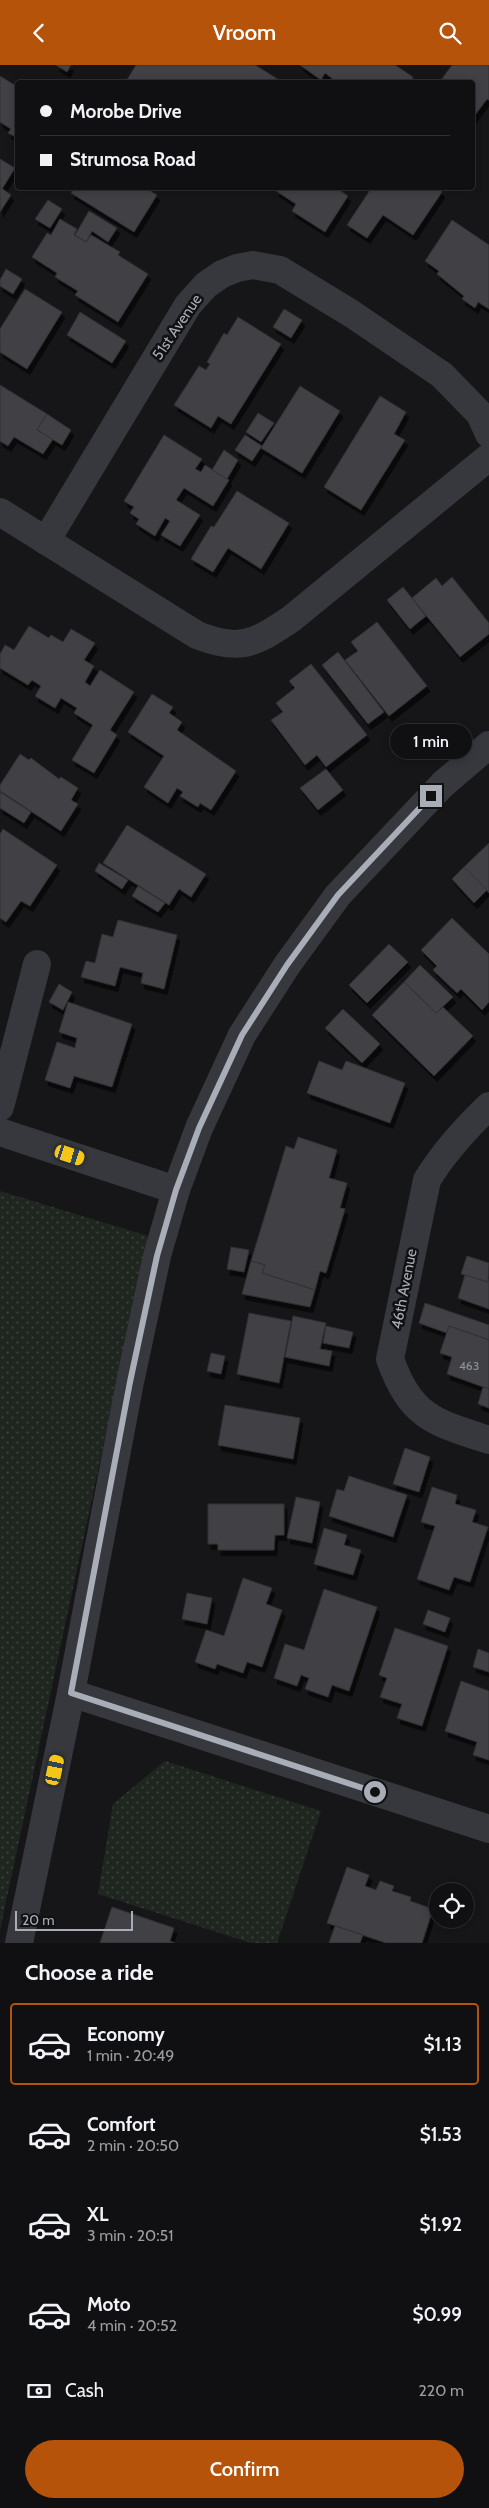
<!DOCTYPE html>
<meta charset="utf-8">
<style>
:root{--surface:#101012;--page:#1e1e20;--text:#f1f3f6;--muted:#9c9d9f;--line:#303032;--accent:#b45309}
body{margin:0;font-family:Cabin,sans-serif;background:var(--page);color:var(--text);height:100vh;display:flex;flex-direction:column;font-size:19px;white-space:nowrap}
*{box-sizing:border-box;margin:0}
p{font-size:16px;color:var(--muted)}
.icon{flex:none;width:28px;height:28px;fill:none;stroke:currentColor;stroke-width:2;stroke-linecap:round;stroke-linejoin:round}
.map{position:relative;height:1878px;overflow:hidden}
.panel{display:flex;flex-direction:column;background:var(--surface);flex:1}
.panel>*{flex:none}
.guide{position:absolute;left:15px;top:15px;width:460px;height:110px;border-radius:5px;box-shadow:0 2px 8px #0003,0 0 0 1px var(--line);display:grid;align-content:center;height:110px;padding:0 25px;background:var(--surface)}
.buttons{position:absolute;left:429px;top:1818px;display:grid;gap:10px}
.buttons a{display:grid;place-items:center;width:45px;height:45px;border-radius:50%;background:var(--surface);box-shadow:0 2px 8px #0003,0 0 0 1px var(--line);font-size:25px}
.scale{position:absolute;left:15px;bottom:12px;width:118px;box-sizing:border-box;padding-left:5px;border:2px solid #a8adb8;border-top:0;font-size:14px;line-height:18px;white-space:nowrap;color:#a8adb8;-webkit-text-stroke:4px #111113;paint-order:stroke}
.end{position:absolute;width:22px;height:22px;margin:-11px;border:6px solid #a8adb8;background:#111;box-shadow:0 0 0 2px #111}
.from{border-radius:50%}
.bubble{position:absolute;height:35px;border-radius:18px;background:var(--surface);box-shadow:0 2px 8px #0003,0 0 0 1px var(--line);font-size:16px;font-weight:600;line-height:35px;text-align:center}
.car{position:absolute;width:15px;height:30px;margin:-15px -8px;border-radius:6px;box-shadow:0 0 4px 1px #0007;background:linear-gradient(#f5c518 24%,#345 0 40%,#f5c518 0 76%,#345 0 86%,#f5c518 0)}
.guide b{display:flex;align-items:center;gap:18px;height:48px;font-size:19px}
.guide b+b{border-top:1px solid var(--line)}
.guide i{width:12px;height:12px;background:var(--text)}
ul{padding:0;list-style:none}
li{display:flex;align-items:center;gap:15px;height:82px;margin:0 10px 8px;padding:0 15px;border:2px solid transparent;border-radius:5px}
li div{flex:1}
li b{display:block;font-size:19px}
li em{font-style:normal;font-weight:600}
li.on{border-color:var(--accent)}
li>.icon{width:45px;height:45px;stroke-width:1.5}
h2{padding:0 25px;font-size:22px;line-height:60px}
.pay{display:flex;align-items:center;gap:12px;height:55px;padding:0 25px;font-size:19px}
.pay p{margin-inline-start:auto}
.action{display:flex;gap:10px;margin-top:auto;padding:10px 25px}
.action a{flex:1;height:58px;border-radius:30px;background:var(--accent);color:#fff;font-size:20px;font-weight:600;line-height:58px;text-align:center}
header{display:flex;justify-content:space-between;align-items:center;height:65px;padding:0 25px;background:var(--accent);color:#fff;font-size:22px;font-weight:600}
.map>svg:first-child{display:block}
.grass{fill:url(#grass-dots)}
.building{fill:#404145;stroke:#303034;filter:url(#shadow)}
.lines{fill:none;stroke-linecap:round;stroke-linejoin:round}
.minor{stroke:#37383d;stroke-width:28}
.route{stroke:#a8adb8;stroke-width:6}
.labels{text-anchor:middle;stroke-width:5;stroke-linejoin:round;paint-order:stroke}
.number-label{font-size:12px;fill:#8e929b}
.street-label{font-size:15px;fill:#a8adb8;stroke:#111113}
</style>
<header><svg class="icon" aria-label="back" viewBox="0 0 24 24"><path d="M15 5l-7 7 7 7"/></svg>Vroom<svg class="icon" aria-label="search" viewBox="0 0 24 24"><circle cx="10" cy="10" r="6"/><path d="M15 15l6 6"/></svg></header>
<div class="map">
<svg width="489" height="1878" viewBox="0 0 489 1878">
<defs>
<pattern id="grass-dots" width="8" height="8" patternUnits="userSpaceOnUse" patternTransform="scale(1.25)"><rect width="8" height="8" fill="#1e261f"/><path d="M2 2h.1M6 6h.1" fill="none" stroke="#3c433d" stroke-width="1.8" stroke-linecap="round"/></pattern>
<filter id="shadow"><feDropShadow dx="3" dy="5.5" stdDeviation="0" flood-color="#0009"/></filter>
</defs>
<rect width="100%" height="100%" fill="#161618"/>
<g class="grass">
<path d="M0,1126L148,1171L0,1865Z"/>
<path d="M165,1696L321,1746L277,1878H251L98,1829L113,1739Z"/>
</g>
<g class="building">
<path d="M56,0H71L67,7Z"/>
<path d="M136,0H255L284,18H125Z"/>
<path d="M300,0H395L413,12L410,18H338L325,8L321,15Z"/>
<path d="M452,0H489V35L487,34L472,54V18H439Z"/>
<path d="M0,11L18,22V73L8,68L11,64L0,57Z"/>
<path d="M0,94L15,103L2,124L0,122Z"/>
<path d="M0,122L11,130L0,147Z"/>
<path d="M75,122H144L157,130L134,167L71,128Z"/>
<path d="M278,122H335L348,131L325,167L292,146L296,139L276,126Z"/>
<path d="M372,122H437L442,127L413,170L383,150L367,173L347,160Z"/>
<path d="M48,135L62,144L50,163L35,154Z"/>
<path d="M89,146L117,163L108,177L92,166L86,177L75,170Z"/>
<path d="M60,154L77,164L74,170L86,177L91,170L120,187L118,190L148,209L118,257L75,230L78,226L55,212L57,208L32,192L47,168L51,170Z"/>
<path d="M452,155L489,180V244L478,237L475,243L462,234L464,231L437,209L439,206L425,196Z"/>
<path d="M6,204L22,214L13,229L0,221V215Z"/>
<path d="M25,224L62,247L27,304L0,287V264Z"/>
<path d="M284,244L302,255L291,273L273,262Z"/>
<path d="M80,247L126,276L112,298L67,270Z"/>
<path d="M238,252L281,279L231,359L218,351L211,363L174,340L199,301L206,305L210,299L207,297L224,268L227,270Z"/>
<path d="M0,320L47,349L37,365L53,374L43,389L14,372L8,381L0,376Z"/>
<path d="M300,321L340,346L302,408L261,383Z"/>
<path d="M380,331L406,347L394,369L405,375L361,445L324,422Z"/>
<path d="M258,348L274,358L261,377L246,367Z"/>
<path d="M47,349L71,365L62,380L37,365Z"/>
<path d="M164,370L202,394L195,404L201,407L205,400L229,415L213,441L184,423L176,435L200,450L180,481L161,470L170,456L165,453L155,471L136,459L139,454L130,448L134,442L124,436Z"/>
<path d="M245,370L262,381L252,396L235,385Z"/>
<path d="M224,385L238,395L227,414L212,405Z"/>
<path d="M237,426L289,458L261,504L228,483L213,507L191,494L211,461L214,462Z"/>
<path d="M452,512L489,558V569L460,592L412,533L436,513L442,521Z"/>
<path d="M403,522L426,551L410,564L387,535Z"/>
<path d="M377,557L427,621L389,651L345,595L358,586L351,577Z"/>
<path d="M29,561L49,573L51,570L63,577L71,564L95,578L84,595L94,601L85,617L90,621L100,605L134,627L110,665L117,670L94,708L72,695L93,660L74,648L77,643L61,633L55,643L35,631L41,621L32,615L28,620L0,603V589L5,580L14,585Z"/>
<path d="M338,587L384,647L368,659L322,600Z"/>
<path d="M311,599L367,670L326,702L317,690L305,700L271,655L283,647L276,638L295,623L289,616Z"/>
<path d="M152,629L173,642L169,648L182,657L177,665L236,706L211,745L200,738L198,742L180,731L183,727L177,723L168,738L144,722L164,691L128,667Z"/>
<path d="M20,689L29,695L31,693L59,714L61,712L78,723L71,735L78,739L61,766L0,726V720Z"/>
<path d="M326,704L343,725L318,745L300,723Z"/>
<path d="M0,727L31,747L24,758L0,743Z"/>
<path d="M127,760L206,809L191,832L179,824L169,840L103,798Z"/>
<path d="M3,764L57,800L30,841L21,836L6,857L0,853V769Z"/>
<path d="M489,778V828L464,802Z"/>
<path d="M99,798L128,815L122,824L95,806Z"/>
<path d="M464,802L487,825L474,838L452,814Z"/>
<path d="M138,821L165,838L158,847L132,831Z"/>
<path d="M452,853L489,889V937L482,945L461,924L457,928L433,905L437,901L421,885Z"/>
<path d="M118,855L177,870L164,924L141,918L143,908L120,902L115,921L81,912L86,896L95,898L102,869L113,872Z"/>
<path d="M389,879L408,897L367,938L349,920Z"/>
<path d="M420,900L453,932L436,948L404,917Z"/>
<path d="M404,917L436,948L443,942L473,971L434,1011L372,950Z"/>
<path d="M59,919L72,927L63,945L49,937Z"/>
<path d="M68,937L132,959L112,1022L74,1011L70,1023L45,1015L57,977L75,983L77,973L59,967Z"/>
<path d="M343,944L380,979L362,998L325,963Z"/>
<path d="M319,996L342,1005L346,996L405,1018L390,1058L307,1028Z"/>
<path d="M298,1072L337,1085L329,1113L347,1118L340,1143L345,1144L326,1208L320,1206L315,1225L262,1208L265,1200L251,1196L286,1081L294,1084Z"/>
<path d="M231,1182L249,1185L244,1207L227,1204Z"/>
<path d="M467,1191L489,1198L488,1217L461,1209Z"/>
<path d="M251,1196L265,1200L262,1208L315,1225L310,1242L242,1229Z"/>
<path d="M465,1210L488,1217L489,1214V1244L458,1233Z"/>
<path d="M425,1238L489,1260V1275L449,1261L447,1268L419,1258Z"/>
<path d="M249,1248L291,1256L279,1318L237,1309Z"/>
<path d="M293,1251L326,1258L320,1284L332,1286L329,1301L285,1292Z"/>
<path d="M326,1261L353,1267L349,1283L323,1278Z"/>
<path d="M449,1261L489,1275V1324L447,1309L452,1292L440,1288Z"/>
<path d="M211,1288L225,1291L221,1309L207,1306Z"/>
<path d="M483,1322L489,1324V1343L478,1339Z"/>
<path d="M225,1340L300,1353L293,1394L218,1380Z"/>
<path d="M405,1383L430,1392L419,1427L393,1419Z"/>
<path d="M349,1411L407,1430L393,1472L329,1451L337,1424L344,1426Z"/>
<path d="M432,1422L457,1430L455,1439L476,1445L472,1457L488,1462L470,1517L454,1512L449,1525L417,1514L435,1461L421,1457Z"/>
<path d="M296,1432L320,1437L312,1478L287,1473Z"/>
<path d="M208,1439H284V1470H275L274,1485H218V1479H208Z"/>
<path d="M324,1463L347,1470L344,1480L361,1485L353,1510L314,1499Z"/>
<path d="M243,1513L272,1523L266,1539L282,1545L262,1602L247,1597L243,1608L217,1599L215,1604L195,1597L206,1565L224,1571Z"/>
<path d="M324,1524L377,1542L349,1626L332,1620L328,1632L305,1624L309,1613L301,1610L297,1621L274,1613L285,1579L304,1585Z"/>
<path d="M187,1528L212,1533L207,1559L182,1554Z"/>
<path d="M428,1545L450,1553L445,1567L423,1559Z"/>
<path d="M395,1563L448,1581L422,1661L397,1653L402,1639L380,1632L387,1613L379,1610Z"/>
<path d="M478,1584L489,1588V1607L473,1602Z"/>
<path d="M461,1616L489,1626V1695L473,1690L477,1677L445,1666Z"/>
<path d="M347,1802L369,1810L365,1821L376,1825L380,1816L394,1821L392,1826L411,1832L410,1836L433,1844L422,1878H386L327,1858Z"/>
<path d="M112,1842L174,1863L170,1876L175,1878H100Z"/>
<path d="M335,1861L363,1870L360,1878H329Z"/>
</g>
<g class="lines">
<g class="minor">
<path d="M0,447L197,570C239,587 254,579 291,554L489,392"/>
<path d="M46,476L188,240L206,220L222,209L237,203L253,200L280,205L352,249L442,310L480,349L489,369"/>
<path d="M489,1041C465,1064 444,1087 427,1115L390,1294C411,1352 433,1357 489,1375"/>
<path d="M0,1042L37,899"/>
<path d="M0,1067L176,1125"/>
<path d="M71,1628L489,1764"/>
<path d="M19,1878L71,1628L130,1317L157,1191L176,1125L199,1063L242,970L287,900L338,830L443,719L489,680"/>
</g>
</g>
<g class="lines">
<path class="route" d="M375,1727L71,1628L130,1317L157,1191L176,1125L199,1063L242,970L287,900L338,830L431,731"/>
</g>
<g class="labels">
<g class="number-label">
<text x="469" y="1305">463</text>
</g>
<g class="street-label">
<text transform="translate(177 262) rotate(-56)" y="5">51st Avenue</text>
<text transform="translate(404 1224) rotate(-79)" y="5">46th Avenue</text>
</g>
</g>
</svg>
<div class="buttons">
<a><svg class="icon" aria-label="locate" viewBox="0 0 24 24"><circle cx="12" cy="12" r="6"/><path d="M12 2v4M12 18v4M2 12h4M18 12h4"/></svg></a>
</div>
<div class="scale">20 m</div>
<i class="end from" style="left:375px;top:1727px"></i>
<i class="end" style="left:431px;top:731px"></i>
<div class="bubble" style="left:390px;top:659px;width:82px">1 min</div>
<i class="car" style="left:70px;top:1090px;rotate:108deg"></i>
<i class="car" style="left:55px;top:1705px;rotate:12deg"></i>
<div class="guide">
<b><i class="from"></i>Morobe Drive</b>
<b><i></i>Strumosa Road</b>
</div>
</div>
<section class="panel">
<h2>Choose a ride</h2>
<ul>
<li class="on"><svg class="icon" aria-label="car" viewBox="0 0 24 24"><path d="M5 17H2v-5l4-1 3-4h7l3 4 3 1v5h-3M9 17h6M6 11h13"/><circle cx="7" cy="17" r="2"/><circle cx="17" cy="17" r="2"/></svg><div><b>Economy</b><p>1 min · 20:49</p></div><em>$1.13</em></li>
<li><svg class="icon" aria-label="car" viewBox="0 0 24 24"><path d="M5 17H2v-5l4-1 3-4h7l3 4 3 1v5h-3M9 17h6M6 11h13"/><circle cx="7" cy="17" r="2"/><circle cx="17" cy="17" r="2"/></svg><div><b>Comfort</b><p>2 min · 20:50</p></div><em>$1.53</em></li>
<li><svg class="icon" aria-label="car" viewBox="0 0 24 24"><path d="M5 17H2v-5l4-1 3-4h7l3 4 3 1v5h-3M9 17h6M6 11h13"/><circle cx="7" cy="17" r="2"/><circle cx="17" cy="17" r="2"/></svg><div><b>XL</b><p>3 min · 20:51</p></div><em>$1.92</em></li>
<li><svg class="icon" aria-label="car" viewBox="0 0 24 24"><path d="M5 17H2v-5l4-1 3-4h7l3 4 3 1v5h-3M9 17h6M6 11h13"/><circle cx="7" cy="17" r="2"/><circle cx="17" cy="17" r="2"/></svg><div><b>Moto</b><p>4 min · 20:52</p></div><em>$0.99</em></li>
</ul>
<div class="pay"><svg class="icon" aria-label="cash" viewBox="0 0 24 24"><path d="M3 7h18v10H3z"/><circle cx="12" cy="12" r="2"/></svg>Cash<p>220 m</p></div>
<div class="action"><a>Confirm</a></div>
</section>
